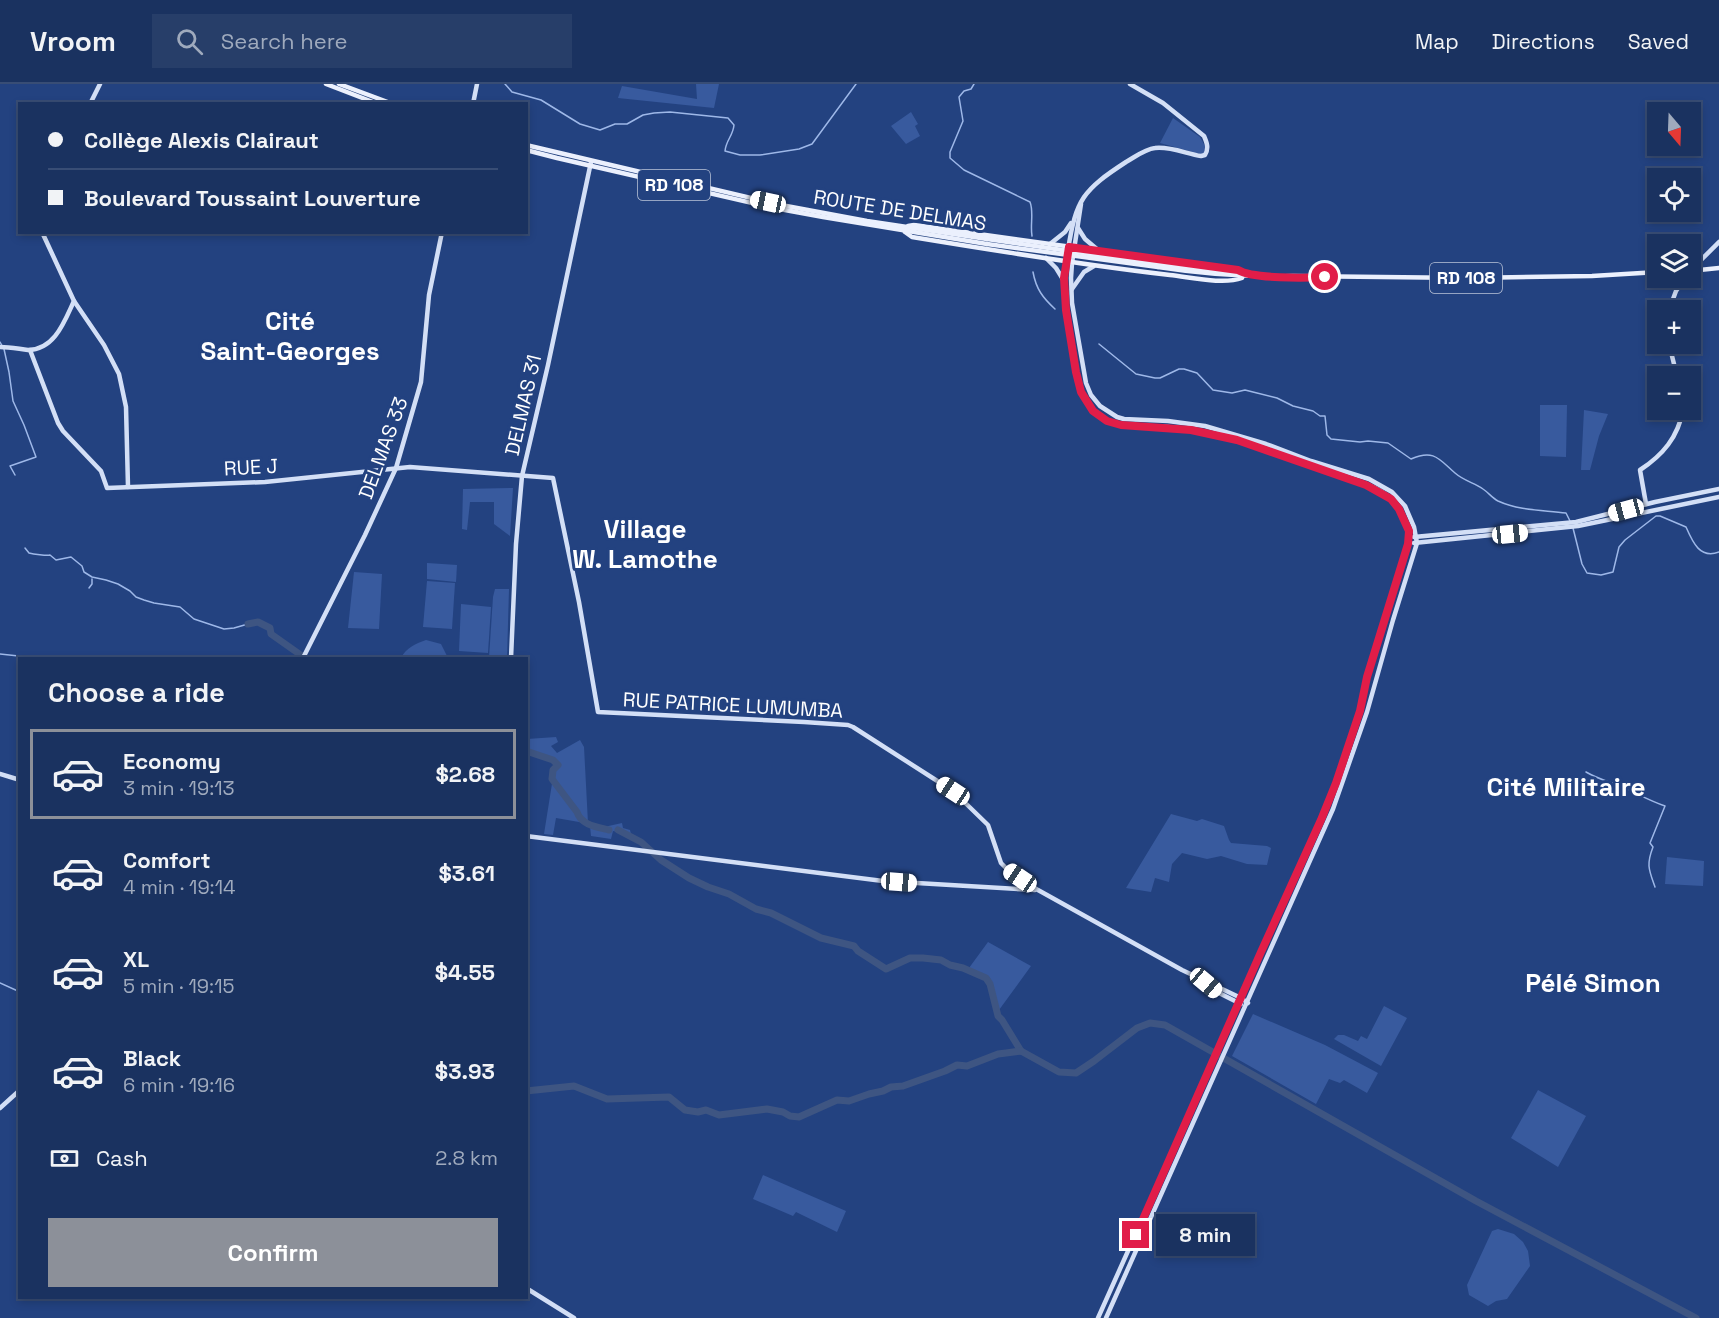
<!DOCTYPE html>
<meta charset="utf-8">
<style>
:root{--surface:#1a3260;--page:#273e69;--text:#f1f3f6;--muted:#9faabd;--line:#384d75;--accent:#8c9099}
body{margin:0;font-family:"Space Grotesk",sans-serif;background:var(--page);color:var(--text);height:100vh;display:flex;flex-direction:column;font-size:22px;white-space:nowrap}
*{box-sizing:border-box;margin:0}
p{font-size:20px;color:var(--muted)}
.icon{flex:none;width:33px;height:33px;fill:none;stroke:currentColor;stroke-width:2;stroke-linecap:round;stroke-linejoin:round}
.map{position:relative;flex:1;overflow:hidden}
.panel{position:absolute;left:18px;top:573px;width:510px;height:642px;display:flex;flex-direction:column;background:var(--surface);border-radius:0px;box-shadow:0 3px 9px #0003,0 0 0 2px var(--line)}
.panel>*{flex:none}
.top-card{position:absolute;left:18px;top:18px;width:510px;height:132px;border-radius:0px;box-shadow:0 3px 9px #0003,0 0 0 2px var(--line);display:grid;align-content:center;height:132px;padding:0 30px;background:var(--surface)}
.needle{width:39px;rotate:161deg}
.tools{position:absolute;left:1647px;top:18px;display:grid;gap:12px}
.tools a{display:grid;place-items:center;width:54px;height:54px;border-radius:0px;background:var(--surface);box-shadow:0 3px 9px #0003,0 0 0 2px var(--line);font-size:30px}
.end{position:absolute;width:27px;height:27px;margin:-14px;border:8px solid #e11d48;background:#fff;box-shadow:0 0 0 3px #fff}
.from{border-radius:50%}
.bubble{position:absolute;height:42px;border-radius:0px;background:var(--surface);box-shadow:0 3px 9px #0003,0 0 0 2px var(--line);font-size:20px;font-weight:700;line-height:42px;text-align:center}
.car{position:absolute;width:18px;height:36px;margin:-18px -9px;border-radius:8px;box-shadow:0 0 4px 2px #0007;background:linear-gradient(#fff 24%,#345 0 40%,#fff 0 76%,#345 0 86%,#fff 0)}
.top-card b{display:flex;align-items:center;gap:21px;height:57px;font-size:22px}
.top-card b+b{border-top:2px solid var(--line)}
.top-card i{width:15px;height:15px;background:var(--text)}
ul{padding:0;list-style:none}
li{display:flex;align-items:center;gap:18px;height:90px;margin:0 12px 9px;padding:0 18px;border:3px solid transparent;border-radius:0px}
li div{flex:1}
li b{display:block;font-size:22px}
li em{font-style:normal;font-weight:700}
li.current{border-color:var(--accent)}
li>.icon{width:54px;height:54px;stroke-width:1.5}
h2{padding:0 30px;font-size:27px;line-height:72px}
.pay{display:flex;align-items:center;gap:15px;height:66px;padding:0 30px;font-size:22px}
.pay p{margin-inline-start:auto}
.action{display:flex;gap:12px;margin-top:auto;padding:12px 30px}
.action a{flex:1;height:69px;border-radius:0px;background:var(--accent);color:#fff;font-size:24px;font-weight:700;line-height:69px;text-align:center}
header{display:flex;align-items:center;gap:36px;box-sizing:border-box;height:84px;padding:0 30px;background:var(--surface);border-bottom:2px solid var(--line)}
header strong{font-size:28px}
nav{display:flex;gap:33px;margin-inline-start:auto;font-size:21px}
.search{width:420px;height:54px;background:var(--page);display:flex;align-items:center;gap:15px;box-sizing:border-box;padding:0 21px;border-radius:0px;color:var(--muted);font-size:22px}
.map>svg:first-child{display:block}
.green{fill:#385a9e}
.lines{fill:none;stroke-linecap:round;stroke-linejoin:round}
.stream{stroke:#9eb8e8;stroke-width:1.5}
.river{stroke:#3e5582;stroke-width:7}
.secondary{stroke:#d3dff6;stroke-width:4.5}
.primary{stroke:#ebf0fd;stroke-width:4.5}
.primary-bridge{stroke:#ebf0fd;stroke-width:4.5}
.route{stroke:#e11d48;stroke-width:8}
.labels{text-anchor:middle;stroke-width:6;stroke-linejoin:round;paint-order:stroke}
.shield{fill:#234280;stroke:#bdc6d9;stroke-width:1.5}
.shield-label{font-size:18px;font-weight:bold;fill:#fff}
.street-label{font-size:20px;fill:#fff;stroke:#234280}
.district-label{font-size:26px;font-weight:bold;fill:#fff;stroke:#234280}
</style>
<header>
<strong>Vroom</strong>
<div class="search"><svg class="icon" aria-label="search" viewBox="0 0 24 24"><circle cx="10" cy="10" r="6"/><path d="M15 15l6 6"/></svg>Search here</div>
<nav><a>Map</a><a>Directions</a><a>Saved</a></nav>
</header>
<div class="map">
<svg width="1719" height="1234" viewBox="0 0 1719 1234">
<rect width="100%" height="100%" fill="#234280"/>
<g class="green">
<path d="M696,0H719L714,24L618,14L622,2L697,15Z"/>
<path d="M911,28L918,40L915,42L920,52L906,60L891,42Z"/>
<path d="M1173,34L1200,53L1205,62L1204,69L1200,70L1160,59Z"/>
<path d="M1540,321H1567L1566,373L1540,372Z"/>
<path d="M1584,326L1608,330L1599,352L1590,386H1581Z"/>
<path d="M513,404L510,452L494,440V418H470L467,446L462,445L463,405Z"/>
<path d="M427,479L457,481L456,498L427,495Z"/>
<path d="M354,488L382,490L379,545L348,544Z"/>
<path d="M427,497L455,499L452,545L423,543Z"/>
<path d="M495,505H509L507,574H489L493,513Z"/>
<path d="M461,520L491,523L488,569L459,567Z"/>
<path d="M426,556L441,560L448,574H401C406,564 415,560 426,556Z"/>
<path d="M556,653L558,658L551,662L557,669L580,656L584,663L588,739L604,743L622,739L623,744L630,746L631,750L613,747L611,755L591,752L590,742L579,738L556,734L553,751L544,750L554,687L559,681L555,675L529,667L527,664V655Z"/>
<path d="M1171,730L1197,737L1202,735L1224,742L1229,756L1231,759L1267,762L1271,764L1267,781L1247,780L1221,772L1207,775L1182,769L1172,780L1169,798L1155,794L1151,808L1126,804Z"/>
<path d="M1667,773L1704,777L1703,802L1665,800Z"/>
<path d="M988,858L1031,882L999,926L990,894L969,884Z"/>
<path d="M1384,922L1407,934L1381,982L1334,955L1338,951H1344L1358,957L1361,952L1367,955Z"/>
<path d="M1253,930L1325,961L1378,989L1367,1009L1344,996L1340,999L1329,995L1316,1020L1232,972Z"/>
<path d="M1538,1006L1586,1032L1558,1083L1511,1054Z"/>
<path d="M763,1091L846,1127L837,1148L796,1128L793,1132L753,1115Z"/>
<path d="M1498,1145L1514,1150L1523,1158L1528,1167L1530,1182L1507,1215L1496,1217L1488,1222L1469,1211L1467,1201L1492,1147Z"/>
</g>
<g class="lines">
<g class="stream">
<path d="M505,0L512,8L541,16L580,40L600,46L615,40H627L643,31L654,29L670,28L728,34L734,41C733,52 726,56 725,67L740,71H760L799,65L812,60L856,0"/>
<path d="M974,0L971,5L964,7L959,13L963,37L950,68V74L964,86L1030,118C1034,128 1030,141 1032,152"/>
<path d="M1033,188C1036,205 1043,214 1055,225"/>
<path d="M0,258L4,265L9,288L13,317L24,341L36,373L10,382L15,391"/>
<path d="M1099,260L1136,290L1155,294H1160L1179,285H1184L1197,289L1213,306L1232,309L1245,306L1277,314L1293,322L1313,327L1320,332H1325L1327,351L1331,355L1360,358L1368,357L1388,359L1411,375C1434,365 1439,375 1455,389C1464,397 1475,399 1483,405C1489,409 1492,414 1498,417C1520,427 1543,426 1566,429L1570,437"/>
<path d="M1573,444L1582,480L1587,489L1601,491L1613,488L1619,463L1625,456L1656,432H1660L1686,443C1693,459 1700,475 1719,468"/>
<path d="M25,464L29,469C33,470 47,472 50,471L56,476L71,473L82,482L84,488L92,493L106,496L118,500L130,507L136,513L144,516L154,519L180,523L194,535L224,545L234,544L248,540"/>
<path d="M89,504L92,500V495"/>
<path d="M0,570L37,574"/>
<path d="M1586,688C1598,695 1610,698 1622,703C1636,709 1650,717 1665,722L1650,759L1653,763C1646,781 1649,786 1655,803"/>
<path d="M0,899L20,908"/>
</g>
<g class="river">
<path d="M248,540L258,538L270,544L271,550L305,574"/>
<path d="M526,667L553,676L558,681L553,686L552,695L577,728C581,741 597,743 609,746"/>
<path d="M618,746L641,758L661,776L689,794L708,803L729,810L756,825L771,829L821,854L854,862L858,867L886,885L910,874H923L941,876L950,881L963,884L986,894L990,900L998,932L1002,936L1021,967"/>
<path d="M526,1007L574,1002L607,1015L669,1013L685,1026L698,1028L706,1026L719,1031L767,1025L783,1028L790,1032L799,1033L837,1016L849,1017L869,1010L883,1007L891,1003L903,1002L945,987L957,981L967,982L998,970L1006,969L1021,967L1059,988L1076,989L1094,977L1137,944L1150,939L1165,941L1476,1117L1696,1234"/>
</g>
<g class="secondary">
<path d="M90,20L100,0"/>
<path d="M473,20L477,0"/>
<path d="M1081,120L1072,179L1071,194L1072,219L1086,299L1091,311L1100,322L1117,333L1124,335L1168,337L1205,342L1266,360L1311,377L1369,395L1392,408L1405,422L1414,443L1417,459L1393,536L1367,628L1333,725L1106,1234"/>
<path d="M1078,144L1085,155L1098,166"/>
<path d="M42,148L74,217L104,261L119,290L126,323L128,403"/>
<path d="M1050,160L1065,148L1071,139"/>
<path d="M1068,166C1076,115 1083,106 1126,78C1135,73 1145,65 1155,64C1170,62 1187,70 1201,72L1205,71C1209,64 1207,59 1204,52L1163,19L1130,0"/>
<path d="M1046,174L1056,184L1064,197"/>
<path d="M1067,175C1066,184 1064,193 1064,202C1064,220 1069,238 1072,256C1076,280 1075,310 1094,328C1114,347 1143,342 1168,343C1177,344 1186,345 1195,347C1242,354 1284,373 1329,388C1349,395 1375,400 1391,415C1403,426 1410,444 1408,460L1367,593L1360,627L1342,683L1321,736L1098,1234"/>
<path d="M1690,187L1719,158"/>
<path d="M1072,205L1084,188L1094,182"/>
<path d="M1669,226L1676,207L1685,194"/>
<path d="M1669,260L1677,292"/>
<path d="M0,263C10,263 19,265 28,266C55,266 65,236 74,217"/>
<path d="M30,266L58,339L63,347L101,387L107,404L265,398L410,383L553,394L579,518L598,628L804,638L848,641L853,643L953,707L988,741L1001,779L1007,785L1038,806L1182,886L1241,914L1248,919"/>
<path d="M1646,420L1640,386C1663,371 1678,353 1683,326"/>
<path d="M1414,453L1576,438L1655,418L1719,405"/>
<path d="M1414,459L1578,442L1719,413"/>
<path d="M303,574L365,451L396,384L421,298L429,211L442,148"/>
<path d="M511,574L516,460L522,392L548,281L591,78"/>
<path d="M0,690L20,696"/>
<path d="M526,752L883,797L1035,806"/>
<path d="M1209,902L1217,908L1241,920"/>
<path d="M0,1024L20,1006"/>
<path d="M526,1204L574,1234"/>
</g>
<g class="primary">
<path d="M326,0L378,20"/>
<path d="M339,0L393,20"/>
<path d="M526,61L781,121L867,137L987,155"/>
<path d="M526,66L557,74L774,124L823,133L987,160"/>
<path d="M908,142L914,141L1238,186L1245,190"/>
<path d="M905,148L912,153C997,167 1084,181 1170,191C1190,193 1223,201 1242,194"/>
<path d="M1158,180L1242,190"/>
<path d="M1158,183C1203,190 1247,193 1293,192L1469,194L1592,192L1658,188"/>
<path d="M1690,187L1719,184"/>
</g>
<g class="primary-bridge">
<path d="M987,155L1158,180"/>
<path d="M987,160L1158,183"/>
</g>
</g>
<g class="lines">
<path class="route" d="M1136,1151L1261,868L1321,736L1336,699L1360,627L1367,593L1408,460L1409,447L1399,425L1391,415L1366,401L1237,356L1191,346L1121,341L1107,337L1093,327L1081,308L1076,288L1066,226L1064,194L1069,163L1238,186C1253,195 1305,194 1325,193"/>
</g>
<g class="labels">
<g class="shield">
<rect x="638" y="86" width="72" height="30" rx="4.5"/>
<rect x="1430" y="179" width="72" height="30" rx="4.5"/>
</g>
<g class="shield-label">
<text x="674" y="107">RD 108</text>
<text x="1466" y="200">RD 108</text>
</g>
<g class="street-label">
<text transform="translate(900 126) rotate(9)" y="7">ROUTE DE DELMAS</text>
<text transform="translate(523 321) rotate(-77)" y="7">DELMAS 31</text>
<text transform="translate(383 364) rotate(-70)" y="7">DELMAS 33</text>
<text transform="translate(251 383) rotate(-3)" y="7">RUE J</text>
<text transform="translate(733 621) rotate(3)" y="7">RUE PATRICE LUMUMBA</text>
</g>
<g class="district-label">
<text x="290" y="246">Cité<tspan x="290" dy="30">Saint-Georges</tspan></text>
<text x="645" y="454">Village<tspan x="645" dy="30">W. Lamothe</tspan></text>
<text x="1566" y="712">Cité Militaire</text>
<text x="1593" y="908">Pélé Simon</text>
</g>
</g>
</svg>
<div class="tools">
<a><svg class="needle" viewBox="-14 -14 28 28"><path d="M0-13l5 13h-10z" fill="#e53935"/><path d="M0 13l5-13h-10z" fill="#9faabd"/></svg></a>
<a><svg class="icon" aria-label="locate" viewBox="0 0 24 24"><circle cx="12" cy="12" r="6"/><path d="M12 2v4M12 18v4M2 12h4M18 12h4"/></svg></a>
<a><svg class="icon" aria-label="layers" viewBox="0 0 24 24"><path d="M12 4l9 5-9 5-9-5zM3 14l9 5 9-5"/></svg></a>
<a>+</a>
<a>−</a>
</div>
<i class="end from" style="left:1325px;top:193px"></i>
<i class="end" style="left:1136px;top:1151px"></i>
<div class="bubble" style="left:1156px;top:1130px;width:99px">8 min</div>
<i class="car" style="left:768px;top:118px;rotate:282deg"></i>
<i class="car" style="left:1626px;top:426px;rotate:255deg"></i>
<i class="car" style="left:1510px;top:450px;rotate:84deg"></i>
<i class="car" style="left:953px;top:707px;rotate:303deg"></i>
<i class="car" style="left:1020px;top:794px;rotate:304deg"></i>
<i class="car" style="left:899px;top:798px;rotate:94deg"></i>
<i class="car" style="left:1206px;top:899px;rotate:130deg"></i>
<div class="top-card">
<b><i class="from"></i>Collège Alexis Clairaut</b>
<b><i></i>Boulevard Toussaint Louverture</b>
</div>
<section class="panel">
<h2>Choose a ride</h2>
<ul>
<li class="current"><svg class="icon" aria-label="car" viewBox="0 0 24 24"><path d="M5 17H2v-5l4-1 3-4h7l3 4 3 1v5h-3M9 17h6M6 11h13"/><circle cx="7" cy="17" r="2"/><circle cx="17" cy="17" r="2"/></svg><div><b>Economy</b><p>3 min · 19:13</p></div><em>$2.68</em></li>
<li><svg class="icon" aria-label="car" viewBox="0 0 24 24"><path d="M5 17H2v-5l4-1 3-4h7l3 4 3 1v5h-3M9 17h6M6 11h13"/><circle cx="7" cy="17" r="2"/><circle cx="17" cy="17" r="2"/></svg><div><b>Comfort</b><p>4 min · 19:14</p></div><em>$3.61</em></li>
<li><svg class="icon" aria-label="car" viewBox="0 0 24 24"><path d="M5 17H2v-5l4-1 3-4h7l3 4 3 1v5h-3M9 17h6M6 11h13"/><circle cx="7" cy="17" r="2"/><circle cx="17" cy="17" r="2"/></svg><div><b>XL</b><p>5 min · 19:15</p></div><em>$4.55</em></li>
<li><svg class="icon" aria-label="car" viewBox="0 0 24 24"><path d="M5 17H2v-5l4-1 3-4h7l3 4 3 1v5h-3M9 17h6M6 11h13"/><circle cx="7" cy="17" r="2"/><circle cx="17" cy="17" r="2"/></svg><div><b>Black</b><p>6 min · 19:16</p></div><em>$3.93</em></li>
</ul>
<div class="pay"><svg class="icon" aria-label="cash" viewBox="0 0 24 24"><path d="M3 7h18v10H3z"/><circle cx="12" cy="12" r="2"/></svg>Cash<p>2.8 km</p></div>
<div class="action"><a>Confirm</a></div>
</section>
</div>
